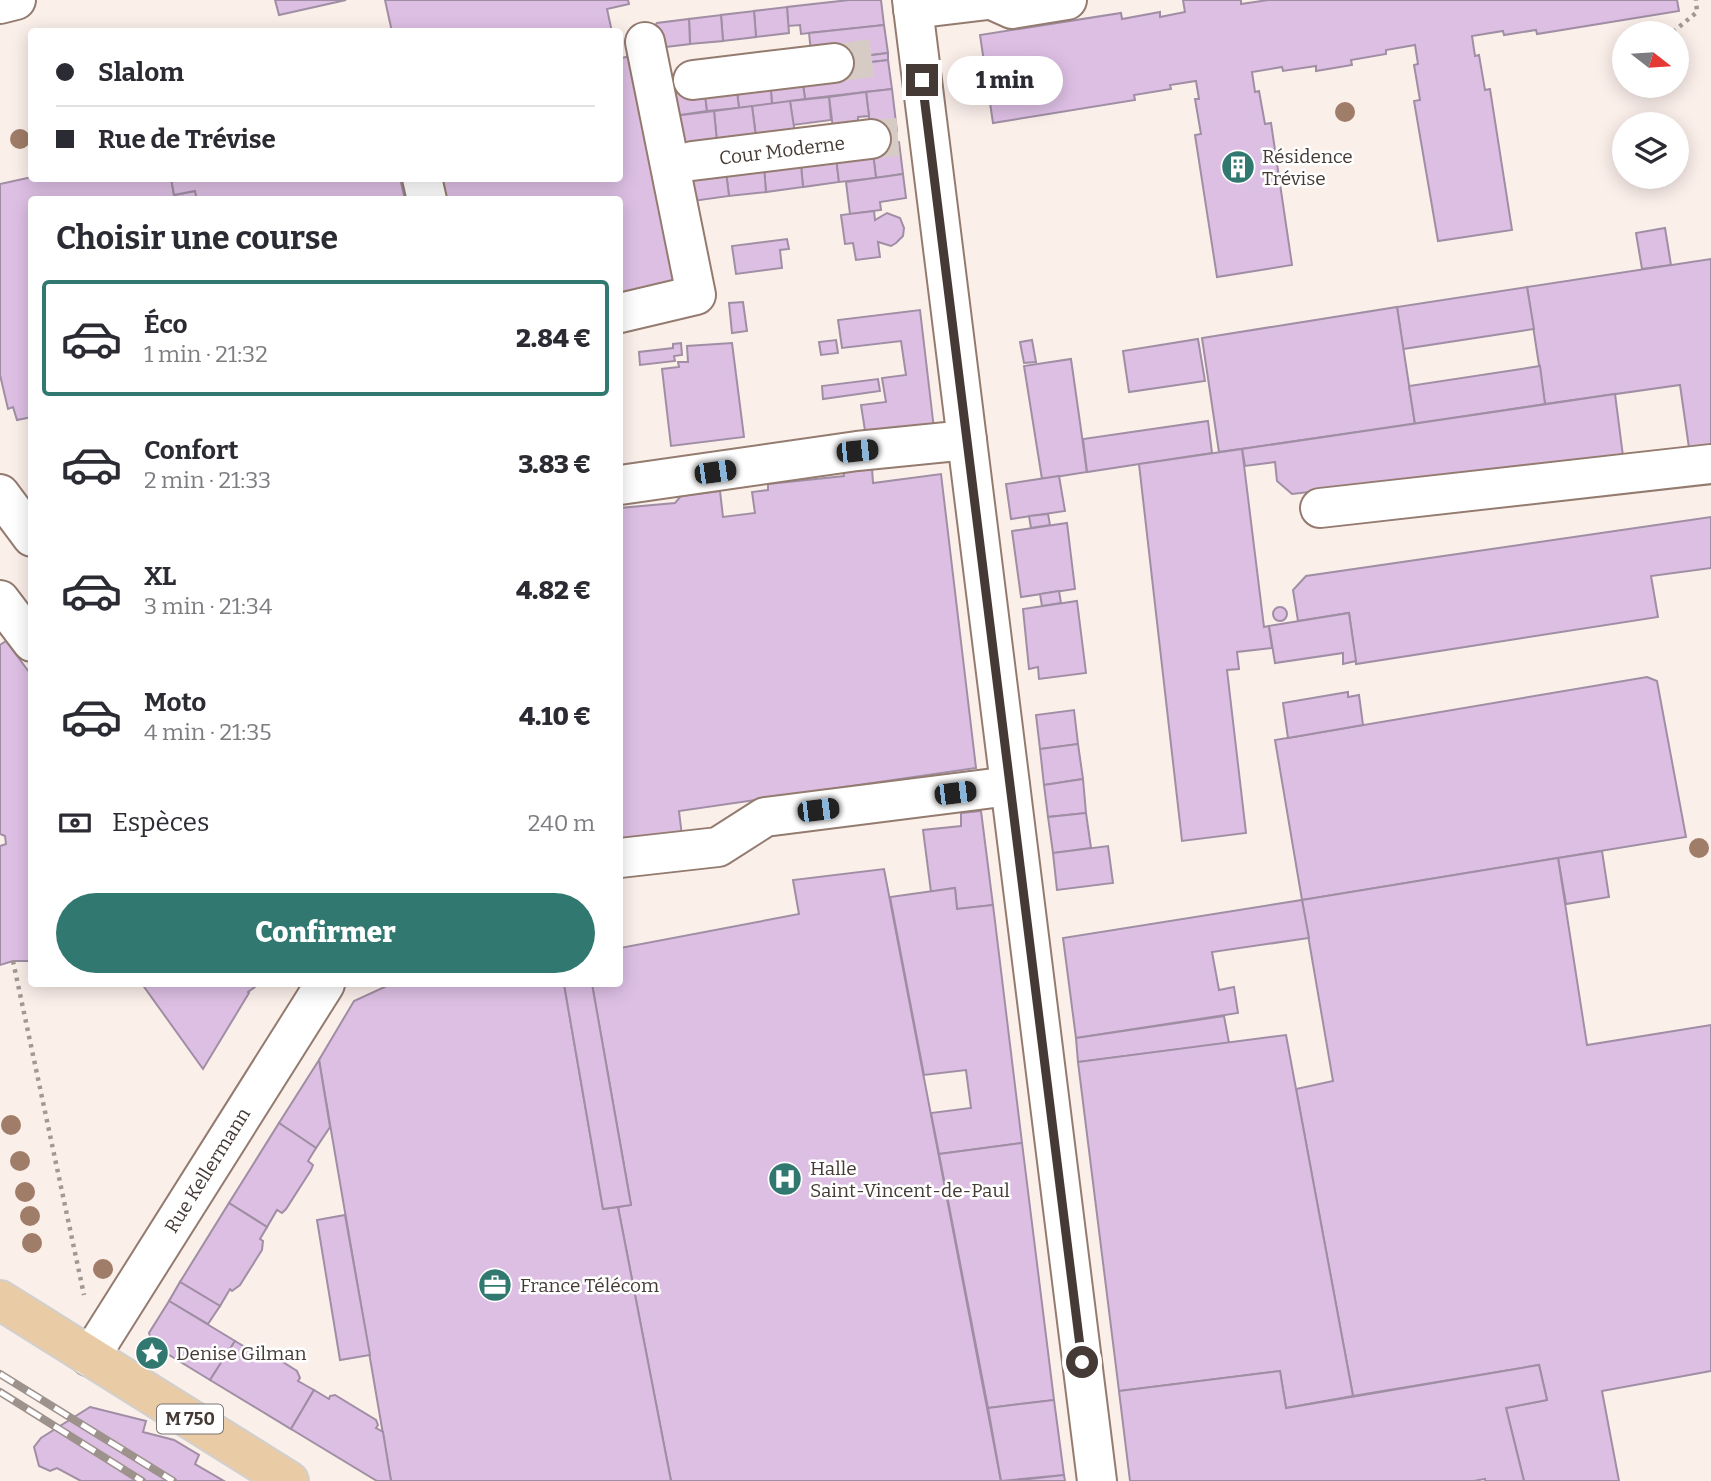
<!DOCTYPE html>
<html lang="fr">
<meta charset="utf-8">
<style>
:root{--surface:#fff;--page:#f2f2f3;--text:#2b2b33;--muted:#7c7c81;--line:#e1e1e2;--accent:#317870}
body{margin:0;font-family:Bitter,serif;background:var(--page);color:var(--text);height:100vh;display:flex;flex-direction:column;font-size:26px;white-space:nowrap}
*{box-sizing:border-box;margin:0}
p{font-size:23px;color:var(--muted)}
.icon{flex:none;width:38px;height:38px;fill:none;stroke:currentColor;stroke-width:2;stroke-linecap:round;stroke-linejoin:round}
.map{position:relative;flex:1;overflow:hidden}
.side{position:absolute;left:28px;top:196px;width:595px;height:791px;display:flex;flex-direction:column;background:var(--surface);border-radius:7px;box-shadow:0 4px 18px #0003}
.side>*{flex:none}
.guide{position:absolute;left:28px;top:28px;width:595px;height:154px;border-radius:7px;box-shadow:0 4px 18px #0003;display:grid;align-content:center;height:154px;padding:0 28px;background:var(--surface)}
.needle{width:46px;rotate:107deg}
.controls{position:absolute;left:1612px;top:21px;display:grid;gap:14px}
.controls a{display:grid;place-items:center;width:77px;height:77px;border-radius:50%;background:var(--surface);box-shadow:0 4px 18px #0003;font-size:35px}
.end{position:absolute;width:32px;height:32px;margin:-16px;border:9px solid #453a35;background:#fff;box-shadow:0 0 0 4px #fff}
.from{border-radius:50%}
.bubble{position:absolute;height:49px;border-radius:24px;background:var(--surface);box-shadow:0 4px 18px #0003;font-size:23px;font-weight:800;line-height:49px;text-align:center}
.car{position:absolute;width:21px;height:42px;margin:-21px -10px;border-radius:9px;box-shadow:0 0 5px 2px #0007;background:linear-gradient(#222 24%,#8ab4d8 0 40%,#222 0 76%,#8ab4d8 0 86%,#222 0)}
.guide b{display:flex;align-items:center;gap:24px;height:66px;font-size:26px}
.guide b+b{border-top:2px solid var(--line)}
.guide i{width:18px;height:18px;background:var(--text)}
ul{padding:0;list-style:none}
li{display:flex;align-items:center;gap:21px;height:116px;margin:0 14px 10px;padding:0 14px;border:4px solid transparent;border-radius:7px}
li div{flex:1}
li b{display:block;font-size:26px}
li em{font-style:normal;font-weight:800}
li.active{border-color:var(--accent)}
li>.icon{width:63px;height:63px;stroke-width:1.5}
h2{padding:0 28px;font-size:32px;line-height:84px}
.pay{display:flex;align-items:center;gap:18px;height:77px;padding:0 28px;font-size:26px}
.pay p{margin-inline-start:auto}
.primary-button{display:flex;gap:14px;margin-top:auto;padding:14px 28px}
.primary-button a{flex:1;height:80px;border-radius:42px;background:var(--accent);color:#fff;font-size:28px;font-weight:800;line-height:80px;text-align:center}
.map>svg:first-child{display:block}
.building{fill:#ddbfe4;stroke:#a08ea4;stroke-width:2}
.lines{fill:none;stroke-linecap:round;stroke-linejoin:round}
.minor-tunnel{stroke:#d7cbc6;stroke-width:38;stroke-dasharray:38 19;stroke-linecap:butt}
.minor-casing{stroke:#947b6f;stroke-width:42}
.major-casing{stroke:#d2d0cf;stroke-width:42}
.path{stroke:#a49893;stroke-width:4.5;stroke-dasharray:3.5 5;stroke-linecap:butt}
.minor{stroke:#fff;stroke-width:38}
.major{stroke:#e9cba5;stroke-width:38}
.rail-casing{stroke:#9e928d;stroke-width:8}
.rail{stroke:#fff;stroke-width:5;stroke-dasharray:16;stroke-linecap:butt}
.tree{fill:#a07d69}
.route{stroke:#453a35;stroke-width:9}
.labels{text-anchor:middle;stroke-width:5;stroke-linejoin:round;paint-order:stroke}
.shield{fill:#fff;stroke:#7d7572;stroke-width:2}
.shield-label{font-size:18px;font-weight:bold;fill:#453a35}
.street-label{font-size:19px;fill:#453a35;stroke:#fff}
.poi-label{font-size:19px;fill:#453a35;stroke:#fff;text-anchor:start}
</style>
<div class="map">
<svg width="1711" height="1481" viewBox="0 0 1711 1481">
<rect width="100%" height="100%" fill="#fbefea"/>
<g class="building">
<path d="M275,0H346L279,15Z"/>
<path d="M385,0H628L629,4L607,9L612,32H392Z"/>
<path d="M849,0H881L884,25L801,34L800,25L788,26L787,7Z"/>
<path d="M1183,0H1241V4L1268,0H1677L1679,11L1537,34L1536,30L1504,35L1503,31L1472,36L1475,56L1479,55L1485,90L1490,89L1512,230L1438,241L1414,101L1420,100L1414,65L1418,64L1415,45L1386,50V54L1351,60L1352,65L1316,71V66L1283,71L1282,67L1252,72L1255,92L1259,91L1265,124L1271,123L1292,265L1217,277L1195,135L1201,134L1195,99H1199L1196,81L1170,85L1171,89L1134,95L1135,100L993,123L980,35L1121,13L1122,19L1160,12V17L1185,12Z"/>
<path d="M787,7L789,33L756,37L754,11Z"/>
<path d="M754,11L756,37L723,41L721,15Z"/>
<path d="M721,15L723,41L690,44L689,19Z"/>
<path d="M689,19L690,44L658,48L653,28L657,23Z"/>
<path d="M884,25L888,53L812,62L809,33Z"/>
<path d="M888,53V60L835,66L834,60Z"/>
<path d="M631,56L681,281L620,295V200H440L435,178H620V63L621,58Z"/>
<path d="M888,60L892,89L805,99L803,84L836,80L841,81L840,66Z"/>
<path d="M770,79L803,84L805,99L772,104Z"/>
<path d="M770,79L772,104L739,108L736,83Z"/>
<path d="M682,83L704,87L707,111L674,116L672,84Z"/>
<path d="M736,83L739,108L707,111L704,87Z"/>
<path d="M892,89L897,131L871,134L866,92Z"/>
<path d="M866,92L869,116L858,117V125L833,128L829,97Z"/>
<path d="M829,97L831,120L793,125L790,101Z"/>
<path d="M790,101L795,133L756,137L752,106Z"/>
<path d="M752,106L756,137L717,142L714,111Z"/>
<path d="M714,111L717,142L681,146L674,116Z"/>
<path d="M899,142L903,174L876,178L872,145Z"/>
<path d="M835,149L839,182L803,187L800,154Z"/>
<path d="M835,149L873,153L876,178L839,182Z"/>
<path d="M800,154L803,187L766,192L763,159Z"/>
<path d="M725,163L764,167L766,192L729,196Z"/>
<path d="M685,168L726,172L729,196L693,201Z"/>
<path d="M903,174L906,198L880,202L881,210L850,214L846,182Z"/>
<path d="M32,177V178H171L174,195L195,191L197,200H32V417L17,420L13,407L8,409L0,375V184Z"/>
<path d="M171,178H400L405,200H197L195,191L174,195Z"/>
<path d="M874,211L875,220L887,213L900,218L904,228L903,236L896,243L891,246L878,242L880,257L856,260L853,243L845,244L841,215Z"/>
<path d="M1665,228L1671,265L1642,269L1636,233Z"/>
<path d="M787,239L789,249L780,250L782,268L736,274L732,246Z"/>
<path d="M1711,259V452L1690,455L1680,385L1545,404L1527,287Z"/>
<path d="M1527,287L1534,329L1403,349L1397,307Z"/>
<path d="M743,302L747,331L732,333L729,303Z"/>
<path d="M1397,307L1415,424L1219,452L1202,338Z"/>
<path d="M920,310L934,429L866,437L861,405L886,402L882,378L906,375L901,341L842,348L838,320Z"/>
<path d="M1198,339L1205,381L1129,392L1123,351Z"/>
<path d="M836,340L838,353L821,355L819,342Z"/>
<path d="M1032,340L1036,362L1024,363L1020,342Z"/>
<path d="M681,343L682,355L674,356L675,361L640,365L639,352L673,348V344Z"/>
<path d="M732,343L744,437L671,446L662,369L679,367L678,362H688L687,346Z"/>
<path d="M1071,359L1087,472L1042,479L1024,366Z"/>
<path d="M1540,366L1545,404L1415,424L1409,386Z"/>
<path d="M878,379L880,391L823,399L822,386Z"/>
<path d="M1615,394L1623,456L1292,494L1277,481L1275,462L1245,466L1242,449Z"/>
<path d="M1208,421L1212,453L1087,472L1083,439Z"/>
<path d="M1242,449L1264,627L1269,626L1272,648L1237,652L1239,669L1227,670L1246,833L1182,841L1139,464Z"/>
<path d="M872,468L873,483L941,474L976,768L679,811L682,836L620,843V508L675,503L681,496L720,491L723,517L755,513L752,492L768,490V484L844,476L843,471Z"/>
<path d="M1059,476L1065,511L1011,519L1006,484Z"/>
<path d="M1048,514L1050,525L1031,528L1029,516Z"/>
<path d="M1711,517V568L1651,576L1658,617L1356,664L1349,613L1298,621L1293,590L1306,576Z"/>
<path d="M1067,523L1075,589L1021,597L1012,531Z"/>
<path d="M1059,591L1061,603L1042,606L1040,594Z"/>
<path d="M1077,601L1086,673L1039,679L1038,667L1029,669L1023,609Z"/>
<circle cx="1280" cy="614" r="7"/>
<path d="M1349,613L1356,661L1343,664V653L1275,663L1269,626Z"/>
<path d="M6,641L32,676V961H13L0,965V846L6,844L5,836L0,834V645Z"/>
<path d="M1647,677L1657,681L1686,837L1302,900L1275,740Z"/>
<path d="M1348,692V697L1359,695L1363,725L1288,738L1283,703Z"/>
<path d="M1074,710L1078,744L1040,749L1036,715Z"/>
<path d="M1078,744L1083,779L1044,785L1040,749Z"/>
<path d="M1083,779L1086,813L1048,817L1044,785Z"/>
<path d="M981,811L993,905L957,909L955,888L931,892L923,830L961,826V813Z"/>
<path d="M1086,813L1091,848L1053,853L1048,817Z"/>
<path d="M1108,846L1113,883L1057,890L1053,853Z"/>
<path d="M1602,851L1609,897L1566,904L1558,858Z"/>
<path d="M1558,858L1587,1045L1711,1025V1371L1602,1391L1619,1481H1524L1506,1408L1547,1400L1539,1365L1353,1396L1296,1089L1333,1081L1302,900Z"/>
<path d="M884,869L1001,1481H671L618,1207L631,1205L592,984H620V948L799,914L793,880Z"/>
<path d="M955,888L957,909L993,905L1022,1143L939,1154L931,1113L971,1108L966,1070L924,1075L890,897Z"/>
<path d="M1302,900L1309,938L1212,952L1219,990L1234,987L1238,1013L1076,1038L1063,938Z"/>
<path d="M142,984H259L248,992L249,993L203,1069Z"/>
<path d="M391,984H564L603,1209L618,1207L671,1481H391L319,1060L354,1001Z"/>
<path d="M564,984H592L631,1205L603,1209Z"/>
<path d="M1224,1016L1229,1043L1078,1062L1076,1038Z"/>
<path d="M1286,1035L1353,1396L1286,1408L1280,1371L1119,1391L1078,1062Z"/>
<path d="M319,1060L330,1127L316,1148L279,1123Z"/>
<path d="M279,1123L316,1148L308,1161L313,1165L311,1170L286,1209L282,1213L277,1210L267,1227L229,1203Z"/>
<path d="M1022,1143L1054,1400L988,1408L939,1154Z"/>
<path d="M229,1203L267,1227L260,1239L263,1241L262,1250L240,1285L232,1291L230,1289L220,1306L180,1282Z"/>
<path d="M345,1215L370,1355L340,1360L317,1220Z"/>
<path d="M180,1282L220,1306L208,1324L169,1301Z"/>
<path d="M169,1301L235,1341L210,1380L153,1345L149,1333Z"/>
<path d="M235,1341L250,1350L252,1348L259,1347L297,1371L300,1378L298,1381L314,1390L291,1429L210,1380Z"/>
<path d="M1539,1365L1547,1400L1506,1408L1524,1481H1485V1479L1474,1481H1130L1119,1391L1280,1371L1286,1408Z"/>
<path d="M314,1390L329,1399L330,1396L335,1395L376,1420L378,1425L376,1428L383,1432L391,1481H377L291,1429Z"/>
<path d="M1054,1400L1064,1475L1001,1481L988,1408Z"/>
<path d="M90,1407L146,1421L143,1432L174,1440L199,1455L195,1464L224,1481H81L57,1468L50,1471L39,1466L34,1447L41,1438Z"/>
<path d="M1064,1475L1065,1481H1011Z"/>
</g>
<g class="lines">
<g class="minor-tunnel">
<path d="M834,63L888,56"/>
<path d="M871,139L898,137"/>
</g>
<g class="minor-casing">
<g id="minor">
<path d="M912,0L1097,1481"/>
<path d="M992,0L1012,9L1067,0"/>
<path d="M0,4L16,0"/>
<path d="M913,9L988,0"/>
<path d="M693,80L834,63"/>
<path d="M692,161L871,139"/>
<path d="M422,178L427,200"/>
<path d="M620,313L696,295L645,42"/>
<path d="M620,485L857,451L967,440"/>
<path d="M0,494L32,537"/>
<path d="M1320,508L1711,464"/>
<path d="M0,600L32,642"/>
<path d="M620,858L718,847L765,817L1010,786"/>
<path d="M90,1357L325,984"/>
</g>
</g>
<g class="major-casing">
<path id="major" d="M0,1300L289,1481"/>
</g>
<g class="path">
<path d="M1673,32L1697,12L1696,0"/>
<path d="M13,961L84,1295"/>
</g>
<use href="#minor" class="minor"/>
<use href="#major" class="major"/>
<g class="rail-casing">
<g id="rail">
<path d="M0,1374L173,1481"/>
<path d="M0,1392L142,1481"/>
</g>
</g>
<use href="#rail" class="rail"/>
</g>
<g class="tree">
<circle cx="1345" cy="112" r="10"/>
<circle cx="20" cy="139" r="10"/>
<circle cx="1699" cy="848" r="10"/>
<circle cx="11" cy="1125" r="10"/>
<circle cx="20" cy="1161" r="10"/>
<circle cx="25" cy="1192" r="10"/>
<circle cx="30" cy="1216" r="10"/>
<circle cx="32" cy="1243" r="10"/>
<circle cx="103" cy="1269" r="10"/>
</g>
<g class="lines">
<path class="route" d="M922,80L1082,1362"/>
</g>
<defs>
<g id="building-disc" transform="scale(1.75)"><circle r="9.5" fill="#317870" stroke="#fff"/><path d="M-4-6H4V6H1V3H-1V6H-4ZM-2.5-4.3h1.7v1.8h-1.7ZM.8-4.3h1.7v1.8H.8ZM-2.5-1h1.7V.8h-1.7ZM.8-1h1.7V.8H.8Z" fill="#fff"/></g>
<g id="hospital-disc" transform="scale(1.75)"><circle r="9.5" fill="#317870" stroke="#fff"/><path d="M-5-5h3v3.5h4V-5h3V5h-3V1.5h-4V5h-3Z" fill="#fff"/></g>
<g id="office-disc" transform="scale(1.75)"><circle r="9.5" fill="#317870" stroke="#fff"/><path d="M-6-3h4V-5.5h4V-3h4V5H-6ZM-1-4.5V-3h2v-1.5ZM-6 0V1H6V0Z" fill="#fff"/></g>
<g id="sight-disc" transform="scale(1.75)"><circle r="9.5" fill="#317870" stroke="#fff"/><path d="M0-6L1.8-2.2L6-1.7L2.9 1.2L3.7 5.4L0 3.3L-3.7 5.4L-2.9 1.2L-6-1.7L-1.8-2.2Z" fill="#fff"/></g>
</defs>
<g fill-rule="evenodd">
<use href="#building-disc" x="1238" y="167"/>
<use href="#hospital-disc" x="785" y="1179"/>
<use href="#office-disc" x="495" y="1285"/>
<use href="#sight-disc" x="152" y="1353"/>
</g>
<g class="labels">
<rect class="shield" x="157" y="1404.5" width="66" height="29" rx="5"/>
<g class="shield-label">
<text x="190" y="1425">M 750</text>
</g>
<g class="street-label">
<text transform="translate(782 150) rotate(-7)" y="7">Cour Moderne</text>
<text transform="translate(207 1170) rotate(-58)" y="7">Rue Kellermann</text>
</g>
<g class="poi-label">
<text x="1262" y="163">Résidence<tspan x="1262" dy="22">Trévise</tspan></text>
<text x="810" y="1175">Halle<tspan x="810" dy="22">Saint-Vincent-de-Paul</tspan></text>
<text x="520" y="1292">France Télécom</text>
<text x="176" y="1360">Denise Gilman</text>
</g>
</g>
</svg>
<div class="controls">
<a><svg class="needle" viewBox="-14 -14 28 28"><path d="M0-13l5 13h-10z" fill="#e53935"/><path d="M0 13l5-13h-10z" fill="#7c7c81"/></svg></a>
<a><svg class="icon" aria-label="layers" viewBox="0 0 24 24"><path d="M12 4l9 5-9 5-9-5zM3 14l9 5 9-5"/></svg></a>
</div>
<i class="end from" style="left:1082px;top:1362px"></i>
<i class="end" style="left:922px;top:80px"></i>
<div class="bubble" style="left:947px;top:56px;width:116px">1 min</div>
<i class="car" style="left:857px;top:451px;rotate:84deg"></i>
<i class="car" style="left:715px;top:472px;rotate:82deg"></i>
<i class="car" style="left:955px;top:793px;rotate:83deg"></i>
<i class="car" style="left:818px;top:810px;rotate:83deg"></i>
<div class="guide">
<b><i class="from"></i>Slalom</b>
<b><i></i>Rue de Trévise</b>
</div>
<section class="side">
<h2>Choisir une course</h2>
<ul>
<li class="active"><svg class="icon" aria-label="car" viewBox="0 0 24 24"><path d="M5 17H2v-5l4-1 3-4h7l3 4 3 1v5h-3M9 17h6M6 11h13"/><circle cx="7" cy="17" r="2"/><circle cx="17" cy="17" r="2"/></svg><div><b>Éco</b><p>1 min · 21:32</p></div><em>2.84 €</em></li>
<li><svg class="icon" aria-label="car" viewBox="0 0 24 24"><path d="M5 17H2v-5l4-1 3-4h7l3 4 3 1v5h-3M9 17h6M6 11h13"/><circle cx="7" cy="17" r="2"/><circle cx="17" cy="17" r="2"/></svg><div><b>Confort</b><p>2 min · 21:33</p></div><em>3.83 €</em></li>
<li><svg class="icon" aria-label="car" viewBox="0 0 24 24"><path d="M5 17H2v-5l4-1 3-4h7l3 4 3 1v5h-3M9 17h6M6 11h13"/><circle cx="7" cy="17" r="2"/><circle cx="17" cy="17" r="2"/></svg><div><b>XL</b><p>3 min · 21:34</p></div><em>4.82 €</em></li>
<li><svg class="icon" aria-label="car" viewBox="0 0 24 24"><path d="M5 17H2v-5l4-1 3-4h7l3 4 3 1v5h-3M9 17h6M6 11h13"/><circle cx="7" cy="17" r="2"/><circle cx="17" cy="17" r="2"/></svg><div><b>Moto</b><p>4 min · 21:35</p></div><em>4.10 €</em></li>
</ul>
<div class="pay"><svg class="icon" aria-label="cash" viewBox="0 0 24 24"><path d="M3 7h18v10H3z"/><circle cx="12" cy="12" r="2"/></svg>Espèces<p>240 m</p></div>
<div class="primary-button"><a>Confirmer</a></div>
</section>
</div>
